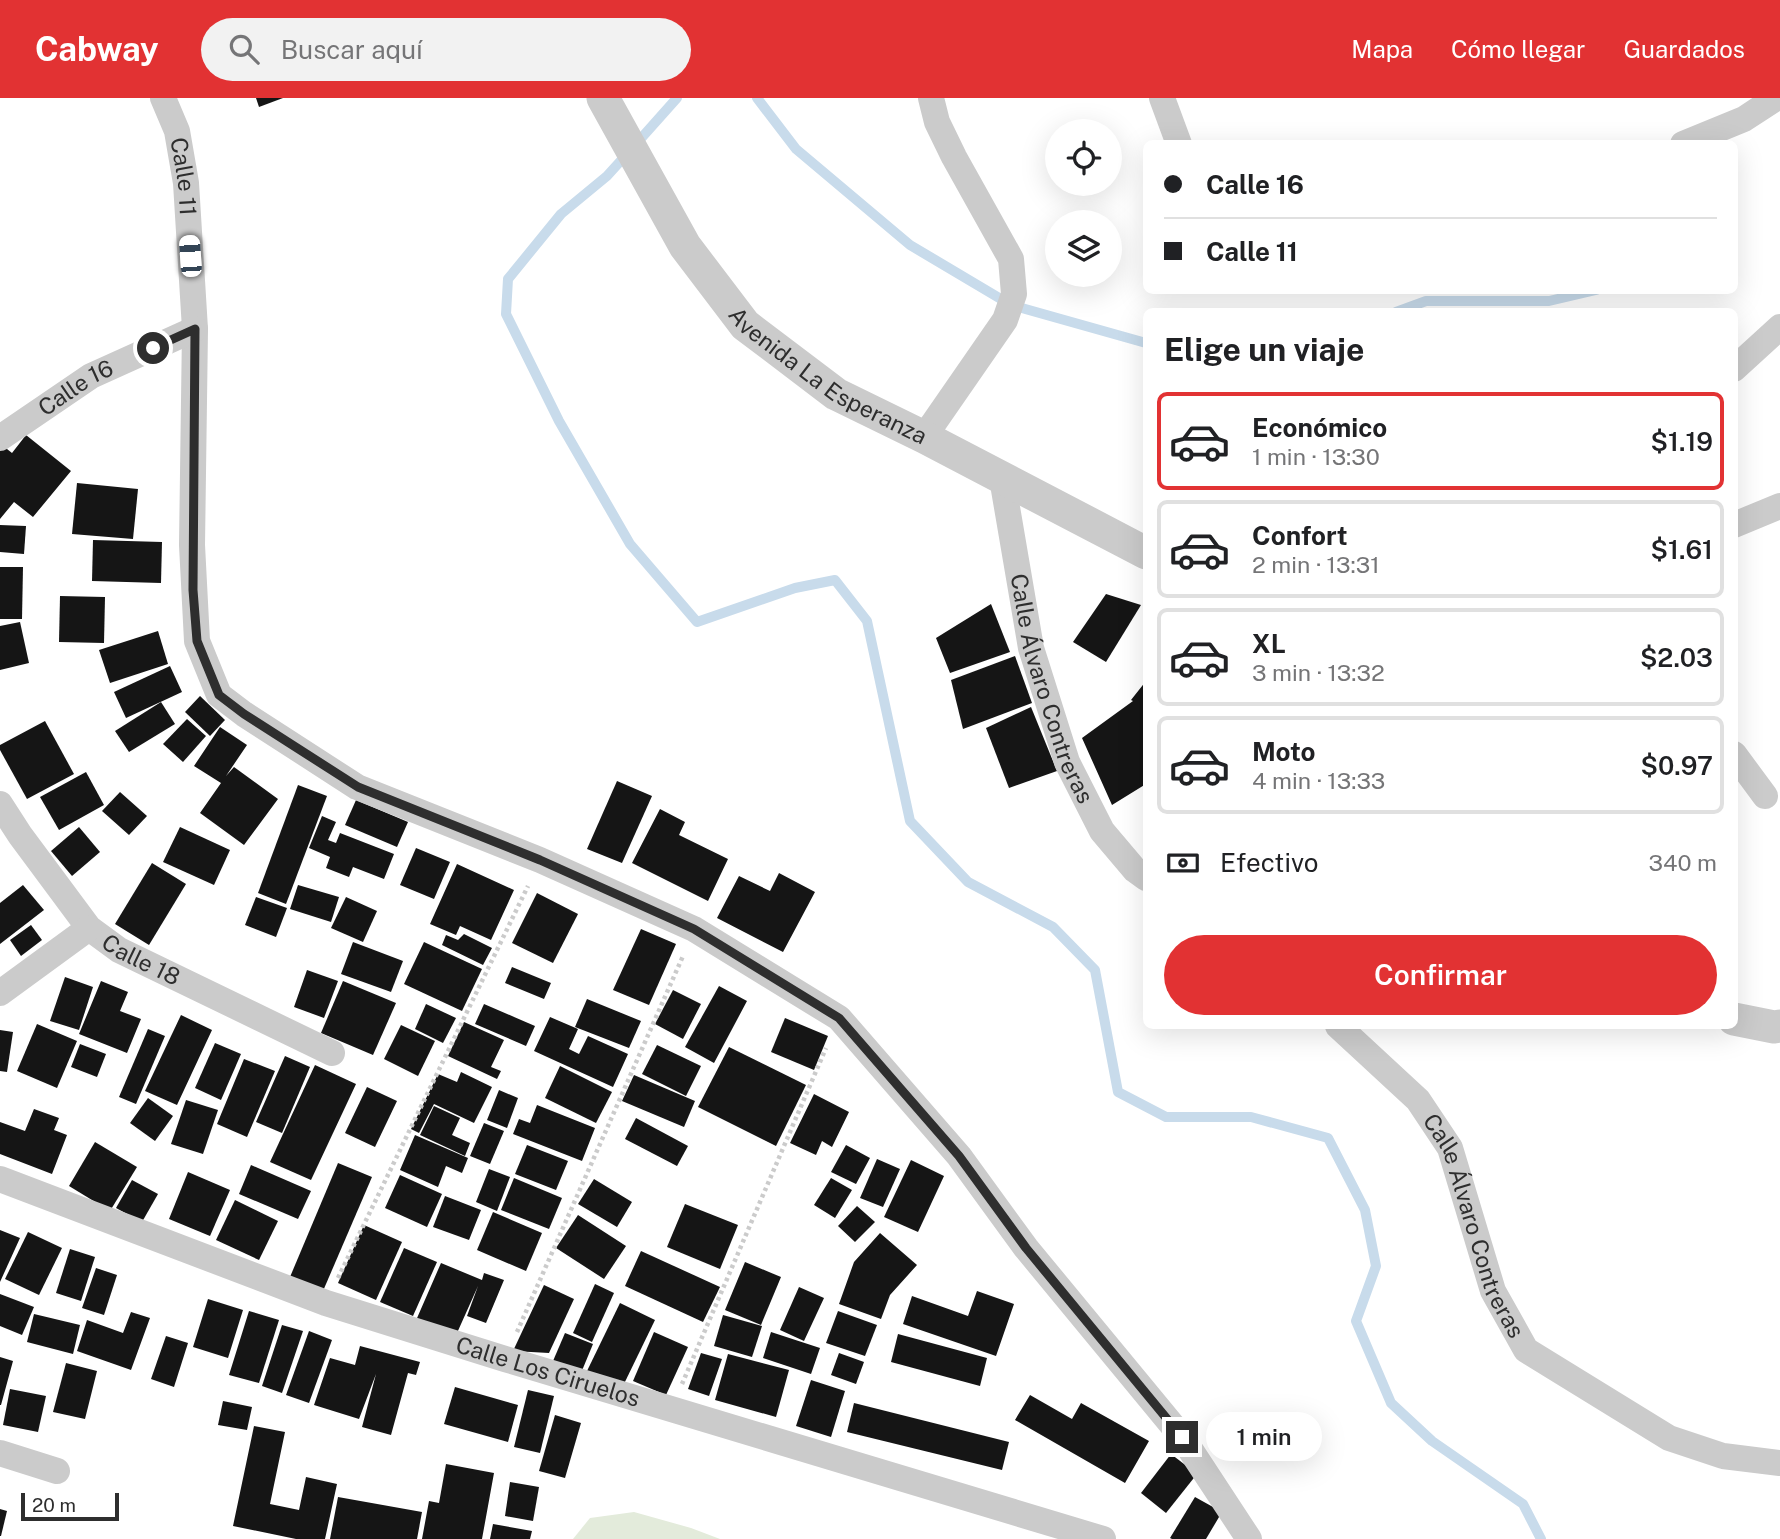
<!DOCTYPE html>
<html lang="es">
<meta charset="utf-8">
<style>
:root{--surface:#fff;--page:#f2f2f2;--text:#202124;--muted:#757577;--line:#e0e0e0;--accent:#e23233}
body{margin:0;font-family:"Public Sans",sans-serif;background:var(--page);color:var(--text);height:100vh;display:flex;flex-direction:column;font-size:26px;white-space:nowrap}
*{box-sizing:border-box;margin:0}
p{font-size:23px;color:var(--muted)}
.icon{flex:none;width:38px;height:38px;fill:none;stroke:currentColor;stroke-width:2;stroke-linecap:round;stroke-linejoin:round}
.map{position:relative;flex:1;overflow:hidden}
.panel{position:absolute;left:1143px;top:210px;width:595px;height:721px;display:flex;flex-direction:column;background:var(--surface);border-radius:10px;box-shadow:0 7px 28px #0002}
.panel>*{flex:none}
.guide{position:absolute;left:1143px;top:42px;width:595px;height:154px;border-radius:10px;box-shadow:0 7px 28px #0002;display:grid;align-content:center;height:154px;padding:0 21px;background:var(--surface)}
.buttons{position:absolute;left:1045px;top:21px;display:grid;gap:14px}
.buttons a{display:grid;place-items:center;width:77px;height:77px;border-radius:50%;background:var(--surface);box-shadow:0 7px 28px #0002;font-size:35px}
.scale{position:absolute;left:21px;bottom:18px;width:98px;box-sizing:border-box;padding-left:7px;border:4px solid #2e2e2e;border-top:0;font-size:19px;line-height:24px;white-space:nowrap;color:#2e2e2e;-webkit-text-stroke:5px #fff;paint-order:stroke}
.end{position:absolute;width:32px;height:32px;margin:-16px;border:9px solid #2e2e2e;background:#fff;box-shadow:0 0 0 4px #fff}
.from{border-radius:50%}
.bubble{position:absolute;height:49px;border-radius:24px;background:var(--surface);box-shadow:0 7px 28px #0002;font-size:23px;font-weight:600;line-height:49px;text-align:center}
.car{position:absolute;width:21px;height:42px;margin:-21px -10px;border-radius:9px;box-shadow:0 0 5px 2px #0007;background:linear-gradient(#fff 24%,#345 0 40%,#fff 0 76%,#345 0 86%,#fff 0)}
.guide b{display:flex;align-items:center;gap:24px;height:66px;font-size:26px}
.guide b+b{border-top:2px solid var(--line)}
.guide i{width:18px;height:18px;background:var(--text)}
ul{padding:0;list-style:none}
li{display:flex;align-items:center;gap:21px;height:98px;margin:0 14px 10px;padding:0 7px;border:4px solid var(--line);border-radius:10px}
li div{flex:1}
li b{display:block;font-size:26px}
li em{font-style:normal;font-weight:600}
li.active{border-color:var(--accent)}
li>.icon{width:63px;height:63px;stroke-width:1.5}
h2{padding:0 21px;font-size:32px;line-height:84px}
.pay{display:flex;align-items:center;gap:18px;height:77px;padding:0 21px;font-size:26px}
.pay p{margin-inline-start:auto}
.cta{display:flex;gap:14px;margin-top:auto;padding:14px 21px}
.cta a{flex:1;height:80px;border-radius:42px;background:var(--accent);color:#fff;font-size:28px;font-weight:600;line-height:80px;text-align:center}
header{display:flex;align-items:center;gap:42px;box-sizing:border-box;height:98px;padding:0 35px;background:var(--accent);color:#fff}
header strong{font-size:33px}
nav{display:flex;gap:38px;margin-inline-start:auto;font-size:24px}
.search{width:490px;height:63px;background:var(--page);display:flex;align-items:center;gap:18px;box-sizing:border-box;padding:0 24px;border-radius:38px;color:var(--muted);font-size:26px}
.map>svg:first-child{display:block}
.green{fill:#e3ebdb}
.lines{fill:none;stroke-linecap:round;stroke-linejoin:round}
.stream{stroke:#c8dbeb;stroke-width:10}
.building{fill:#151515}
.path{stroke:#cbcbcb;stroke-width:4.5;stroke-dasharray:3.5 3.5;stroke-linecap:butt}
.minor{stroke:#cbcbcb;stroke-width:26}
.tertiary{stroke:#cbcbcb;stroke-width:33}
.route{stroke:#2e2e2e;stroke-width:9}
.labels{text-anchor:middle;stroke-width:7;stroke-linejoin:round;paint-order:stroke}
.street-label{font-size:23px;fill:#2e2e2e;stroke:#fff}
</style>
<header>
<strong>Cabway</strong>
<div class="search"><svg class="icon" aria-label="search" viewBox="0 0 24 24"><circle cx="10" cy="10" r="6"/><path d="M15 15l6 6"/></svg>Buscar aquí</div>
<nav><a>Mapa</a><a>Cómo llegar</a><a>Guardados</a></nav>
</header>
<div class="map">
<svg width="1780" height="1441" viewBox="0 0 1780 1441">
<rect width="100%" height="100%" fill="#fff"/>
<path class="green" d="M634,1414L691,1430L720,1441H573L590,1420Z"/>
<g class="lines">
<g class="stream">
<path d="M757,0L796,51L910,147L1011,207L1146,245"/>
<path d="M636,46L677,0"/>
<path d="M626,57L607,78L561,116L508,181L506,216L559,323L630,446L697,524L795,490L835,482L867,523L910,723L968,784L1053,829L1095,872L1118,994L1166,1019H1251L1328,1040L1365,1112L1376,1168L1356,1223L1391,1305L1432,1343L1523,1406L1541,1441"/>
<path d="M1396,214L1426,203H1549L1596,192"/>
</g>
</g>
<g class="building">
<path d="M256,0H283L259,9Z"/>
<path d="M26,337L71,373L33,419L14,404L0,421V349L2,347L12,355Z"/>
<path d="M77,385L138,391L133,441L72,436Z"/>
<path d="M0,427L26,428L24,456L0,454Z"/>
<path d="M93,442L162,444L161,485L92,483Z"/>
<path d="M0,469H23L22,521H0Z"/>
<path d="M1106,496L1141,507L1106,564L1073,544Z"/>
<path d="M60,498L105,499L104,545L59,544Z"/>
<path d="M991,506L1010,554L950,575L936,540Z"/>
<path d="M20,524L29,565L0,572V528Z"/>
<path d="M158,533L168,566L110,585L99,552Z"/>
<path d="M1015,558L1032,605L963,631L951,582Z"/>
<path d="M170,568L182,594L126,620L114,594Z"/>
<path d="M1146,583V686L1112,707L1082,640L1133,603L1131,602Z"/>
<path d="M200,598L225,622L210,638L185,614Z"/>
<path d="M161,604L175,626L129,654L115,633Z"/>
<path d="M1031,609L1057,673L1009,690L986,630Z"/>
<path d="M187,621L206,638L183,664L163,646Z"/>
<path d="M45,623L74,676L27,701L0,652V647Z"/>
<path d="M220,629L247,647L226,678L234,669L278,701L244,747L200,715L221,685L194,668Z"/>
<path d="M86,674L104,707L59,732L40,699Z"/>
<path d="M617,683L652,698L622,765L587,751Z"/>
<path d="M298,687L327,698L286,806L258,795Z"/>
<path d="M120,694L147,718L129,737L102,713Z"/>
<path d="M356,702L408,724L397,749L345,727Z"/>
<path d="M660,711L685,724L679,737L728,761L708,803L632,765Z"/>
<path d="M322,718L336,724L328,742L336,745L340,735L394,756L384,781L353,769L349,779L326,770L330,759L309,750Z"/>
<path d="M79,729L100,754L72,778L51,753Z"/>
<path d="M180,729L230,752L214,787L163,764Z"/>
<path d="M416,750L450,764L434,801L400,787Z"/>
<path d="M152,765L186,786L149,847L115,826Z"/>
<path d="M457,766L514,792L491,842L460,828L456,837L430,826Z"/>
<path d="M779,775L815,794L783,854L717,820L739,778L770,793Z"/>
<path d="M23,787L44,812L0,846V805Z"/>
<path d="M298,787L339,799L331,824L290,811Z"/>
<path d="M537,795L578,816L553,865L512,845Z"/>
<path d="M256,799L287,810L276,839L245,827Z"/>
<path d="M346,799L377,813L363,844L331,830Z"/>
<path d="M31,827L42,842L21,858L10,842Z"/>
<path d="M641,831L676,846L649,907L613,892Z"/>
<path d="M464,836L492,850L483,867L442,847L446,837L458,842Z"/>
<path d="M353,844L403,863L391,894L341,876Z"/>
<path d="M424,844L482,871L462,913L404,886Z"/>
<path d="M512,869L551,885L544,901L505,885Z"/>
<path d="M307,872L338,883L324,920L294,909Z"/>
<path d="M65,879L93,889L79,932L50,923Z"/>
<path d="M101,883L128,894L120,913L141,921L127,955L79,936Z"/>
<path d="M343,883L396,905L373,957L321,935Z"/>
<path d="M719,888L747,903L714,965L685,949Z"/>
<path d="M673,892L701,906L683,941L655,926Z"/>
<path d="M587,901L641,923L629,950L575,929Z"/>
<path d="M426,906L456,920L443,945L415,931Z"/>
<path d="M484,906L535,928L526,948L475,926Z"/>
<path d="M181,917L212,932L177,1007L145,993Z"/>
<path d="M550,919L578,931L569,951L579,956L588,938L628,956L613,989L534,953Z"/>
<path d="M785,920L828,938L814,972L771,954Z"/>
<path d="M464,924L504,942L491,969L501,973L497,981L448,958Z"/>
<path d="M37,926L77,943L57,990L17,973Z"/>
<path d="M401,927L435,943L418,978L384,961Z"/>
<path d="M148,931L165,938L136,1006L119,999Z"/>
<path d="M0,932L13,934L7,974L0,973Z"/>
<path d="M215,945L241,956L221,1002L195,990Z"/>
<path d="M80,946L106,956L97,979L71,969Z"/>
<path d="M657,947L701,968L686,998L642,976Z"/>
<path d="M729,949L806,987L776,1048L698,1009Z"/>
<path d="M285,958L310,969L282,1035L256,1024Z"/>
<path d="M244,961L275,973L247,1039L217,1026Z"/>
<path d="M315,967L356,986L311,1082L270,1064Z"/>
<path d="M560,968L612,994L596,1025L545,1000Z"/>
<path d="M461,974L492,989L474,1025L434,1006L419,1035L411,1031L438,976L457,984Z"/>
<path d="M634,977L695,1003L684,1029L622,1003Z"/>
<path d="M367,989L397,1003L375,1049L345,1035Z"/>
<path d="M499,992L518,1000L507,1030L487,1022Z"/>
<path d="M814,996L849,1014L832,1049L822,1043L816,1057L790,1045Z"/>
<path d="M148,1000L173,1018L155,1043L130,1025Z"/>
<path d="M186,1002L218,1012L203,1056L171,1046Z"/>
<path d="M537,1007L595,1030L582,1063L513,1036L519,1021L530,1025Z"/>
<path d="M434,1008L460,1020L452,1037L470,1045L465,1058L420,1037Z"/>
<path d="M34,1011L59,1020L54,1032L67,1037L52,1076L0,1056V1024L25,1033Z"/>
<path d="M636,1020L688,1048L677,1068L625,1041Z"/>
<path d="M484,1025L504,1033L490,1066L470,1058Z"/>
<path d="M415,1037L468,1060L462,1075L446,1068L438,1089L400,1072Z"/>
<path d="M95,1044L137,1069L110,1113L69,1088Z"/>
<path d="M527,1047L568,1063L556,1092L515,1076Z"/>
<path d="M846,1047L870,1060L856,1086L831,1074Z"/>
<path d="M877,1061L900,1071L883,1109L860,1100Z"/>
<path d="M911,1062L944,1078L918,1134L884,1119Z"/>
<path d="M338,1065L372,1079L323,1193L290,1179Z"/>
<path d="M251,1067L311,1093L298,1121L239,1096Z"/>
<path d="M489,1071L510,1079L497,1113L476,1104Z"/>
<path d="M188,1074L230,1092L210,1138L169,1121Z"/>
<path d="M400,1077L442,1096L427,1129L385,1110Z"/>
<path d="M514,1080L562,1100L549,1131L501,1112Z"/>
<path d="M831,1080L852,1092L835,1120L814,1107Z"/>
<path d="M594,1081L632,1104L617,1129L578,1106Z"/>
<path d="M132,1082L158,1096L142,1124L116,1110Z"/>
<path d="M445,1098L481,1112L469,1142L433,1129Z"/>
<path d="M235,1102L278,1123L259,1162L216,1142Z"/>
<path d="M685,1106L738,1127L720,1171L667,1149Z"/>
<path d="M857,1108L875,1124L855,1144L838,1128Z"/>
<path d="M493,1114L542,1135L526,1173L477,1152Z"/>
<path d="M578,1117L626,1148L604,1181L556,1150Z"/>
<path d="M364,1127L402,1144L376,1202L338,1185Z"/>
<path d="M0,1132L20,1140L0,1184Z"/>
<path d="M28,1134L62,1150L39,1197L5,1181Z"/>
<path d="M880,1135L917,1167L890,1197L881,1221L839,1206L854,1164Z"/>
<path d="M404,1150L437,1164L413,1218L380,1204Z"/>
<path d="M70,1151L95,1159L81,1203L56,1195Z"/>
<path d="M641,1153L720,1189L703,1224L625,1188Z"/>
<path d="M745,1164L781,1179L761,1227L725,1212Z"/>
<path d="M441,1165L482,1182L484,1175L504,1182L486,1225L467,1218L478,1188L453,1244L414,1227Z"/>
<path d="M96,1170L117,1177L104,1217L82,1210Z"/>
<path d="M595,1186L614,1195L592,1244L573,1235Z"/>
<path d="M544,1187L574,1201L549,1255L513,1253Z"/>
<path d="M799,1189L824,1200L804,1243L780,1232Z"/>
<path d="M977,1193L1014,1206L996,1258L903,1226L912,1198L968,1218Z"/>
<path d="M0,1196L34,1209L22,1237L0,1228Z"/>
<path d="M208,1201L243,1212L228,1260L193,1249Z"/>
<path d="M620,1205L655,1222L622,1290L587,1273Z"/>
<path d="M249,1213L279,1222L259,1285L229,1277Z"/>
<path d="M838,1213L877,1227L865,1258L826,1245Z"/>
<path d="M131,1214L150,1220L131,1272L77,1253L87,1222L123,1235Z"/>
<path d="M34,1216L80,1227L73,1256L27,1244Z"/>
<path d="M723,1217L762,1228L752,1259L714,1248Z"/>
<path d="M282,1227L303,1233L282,1295L262,1288Z"/>
<path d="M309,1233L332,1242L309,1305L286,1297Z"/>
<path d="M654,1234L688,1249L666,1297L633,1283Z"/>
<path d="M771,1234L820,1250L811,1276L763,1260Z"/>
<path d="M565,1235L593,1246L581,1275L553,1263Z"/>
<path d="M898,1236L987,1260L980,1288L891,1264Z"/>
<path d="M166,1238L188,1245L174,1289L151,1281Z"/>
<path d="M360,1248L420,1264L416,1277L408,1275L391,1337L362,1329L376,1276L359,1321L314,1307L330,1260L355,1267Z"/>
<path d="M701,1255L722,1261L709,1298L688,1291Z"/>
<path d="M839,1255L864,1264L856,1286L831,1277Z"/>
<path d="M728,1256L789,1272L776,1319L715,1302Z"/>
<path d="M0,1259L13,1263L1,1307H0Z"/>
<path d="M66,1265L97,1273L85,1321L53,1314Z"/>
<path d="M811,1282L845,1293L831,1339L796,1328Z"/>
<path d="M455,1289L518,1307L508,1344L444,1326Z"/>
<path d="M10,1291L46,1298L38,1334L3,1327Z"/>
<path d="M528,1292L554,1298L540,1355L514,1349Z"/>
<path d="M1030,1297L1072,1321L1081,1305L1149,1343L1125,1385L1015,1322Z"/>
<path d="M223,1303L252,1309L247,1332L218,1327Z"/>
<path d="M854,1305L1009,1344L1002,1372L847,1334Z"/>
<path d="M555,1317L581,1325L565,1380L539,1373Z"/>
<path d="M254,1328L285,1334L270,1406L299,1412L306,1379L337,1386L325,1441H296L233,1428Z"/>
<path d="M1171,1356L1197,1376L1166,1415L1141,1395Z"/>
<path d="M446,1366L494,1375L482,1441H422L429,1403L439,1405Z"/>
<path d="M510,1384L539,1389L533,1423L505,1418Z"/>
<path d="M338,1399L422,1414L417,1441H330Z"/>
<path d="M1195,1399L1222,1414L1206,1441H1172L1170,1440Z"/>
<path d="M0,1411L7,1413L1,1438H0Z"/>
<path d="M493,1426L532,1433L530,1441H490Z"/>
</g>
<g class="lines">
<g class="path">
<path d="M338,1180L528,788"/>
<path d="M517,1234L683,858"/>
<path d="M682,1286L826,950"/>
</g>
<g class="minor">
<path id="s1" d="M163,0L177,33L186,85L195,231L192,447L197,543L219,597L244,616L357,689L540,762L694,831L839,920L959,1058L1026,1150L1182,1339L1249,1441"/>
<path d="M1162,0L1179,46"/>
<path d="M1683,46L1744,21L1776,0"/>
<path d="M1734,271L1780,229"/>
<path d="M924,339L1005,222L1014,196L1011,161L954,59L937,24L931,0"/>
<path id="s2" d="M0,340L91,278L195,231"/>
<path id="s3" d="M1002,380L1031,550L1067,664L1102,733L1135,772L1146,780"/>
<path d="M1734,427L1780,408"/>
<path d="M1734,656L1765,698"/>
<path id="s4" d="M0,706L20,737L89,830L119,852L332,955"/>
<path d="M0,895L89,830"/>
<path id="s5" d="M1338,928L1418,1002L1450,1050L1493,1193L1526,1252L1669,1340L1723,1358L1780,1365"/>
<path id="s6" d="M0,1081L326,1205L505,1261L1103,1441"/>
<path d="M0,1355L57,1373"/>
</g>
<g class="tertiary">
<path id="s7" d="M603,0L685,148L745,227L836,296L924,339L1146,455"/>
<path d="M1734,921L1774,929L1780,928"/>
</g>
</g>
<g class="lines">
<path class="route" d="M153,250L195,231L193,492L197,543L219,597L244,616L358,689L540,762L694,831L839,920L959,1058L1026,1150L1182,1339"/>
</g>
<g class="labels">
<g class="street-label">
<text dy="8" stroke="none"><textPath href="#s1" startOffset="82">Calle 11</textPath></text>
<text dy="8" stroke="none"><textPath href="#s7" startOffset="366">Avenida La Esperanza</textPath></text>
<text dy="8" stroke="none"><textPath href="#s2" startOffset="91">Calle 16</textPath></text>
<text dy="8" stroke="none"><textPath href="#s3" startOffset="217">Calle Álvaro Contreras</textPath></text>
<text dy="8" stroke="none"><textPath href="#s4" startOffset="214">Calle 18</textPath></text>
<text dy="8" stroke="none"><textPath href="#s5" startOffset="248">Calle Álvaro Contreras</textPath></text>
<text dy="8" stroke="none"><textPath href="#s6" startOffset="581">Calle Los Ciruelos</textPath></text>
</g>
</g>
</svg>
<div class="buttons">
<a><svg class="icon" aria-label="locate" viewBox="0 0 24 24"><circle cx="12" cy="12" r="6"/><path d="M12 2v4M12 18v4M2 12h4M18 12h4"/></svg></a>
<a><svg class="icon" aria-label="layers" viewBox="0 0 24 24"><path d="M12 4l9 5-9 5-9-5zM3 14l9 5 9-5"/></svg></a>
</div>
<div class="scale">20 m</div>
<i class="end from" style="left:153px;top:250px"></i>
<i class="end" style="left:1182px;top:1339px"></i>
<div class="bubble" style="left:1206px;top:1314px;width:116px">1 min</div>
<i class="car" style="left:190px;top:158px;rotate:356deg"></i>
<div class="guide">
<b><i class="from"></i>Calle 16</b>
<b><i></i>Calle 11</b>
</div>
<section class="panel">
<h2>Elige un viaje</h2>
<ul>
<li class="active"><svg class="icon" aria-label="car" viewBox="0 0 24 24"><path d="M5 17H2v-5l4-1 3-4h7l3 4 3 1v5h-3M9 17h6M6 11h13"/><circle cx="7" cy="17" r="2"/><circle cx="17" cy="17" r="2"/></svg><div><b>Económico</b><p>1 min · 13:30</p></div><em>$1.19</em></li>
<li><svg class="icon" aria-label="car" viewBox="0 0 24 24"><path d="M5 17H2v-5l4-1 3-4h7l3 4 3 1v5h-3M9 17h6M6 11h13"/><circle cx="7" cy="17" r="2"/><circle cx="17" cy="17" r="2"/></svg><div><b>Confort</b><p>2 min · 13:31</p></div><em>$1.61</em></li>
<li><svg class="icon" aria-label="car" viewBox="0 0 24 24"><path d="M5 17H2v-5l4-1 3-4h7l3 4 3 1v5h-3M9 17h6M6 11h13"/><circle cx="7" cy="17" r="2"/><circle cx="17" cy="17" r="2"/></svg><div><b>XL</b><p>3 min · 13:32</p></div><em>$2.03</em></li>
<li><svg class="icon" aria-label="car" viewBox="0 0 24 24"><path d="M5 17H2v-5l4-1 3-4h7l3 4 3 1v5h-3M9 17h6M6 11h13"/><circle cx="7" cy="17" r="2"/><circle cx="17" cy="17" r="2"/></svg><div><b>Moto</b><p>4 min · 13:33</p></div><em>$0.97</em></li>
</ul>
<div class="pay"><svg class="icon" aria-label="cash" viewBox="0 0 24 24"><path d="M3 7h18v10H3z"/><circle cx="12" cy="12" r="2"/></svg>Efectivo<p>340 m</p></div>
<div class="cta"><a>Confirmar</a></div>
</section>
</div>
